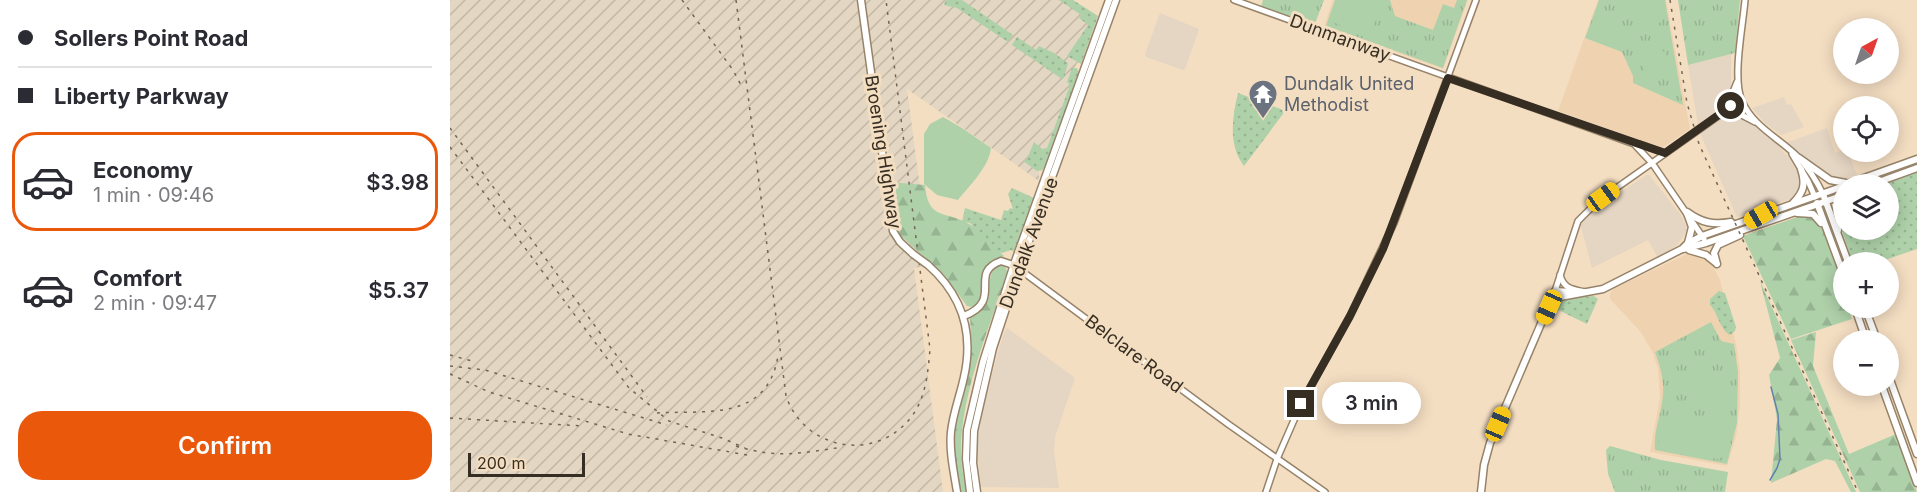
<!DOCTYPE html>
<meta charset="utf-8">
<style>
:root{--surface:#fff;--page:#f2f2f3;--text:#2b2b33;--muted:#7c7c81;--line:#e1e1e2;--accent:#ea580c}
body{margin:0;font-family:Inter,sans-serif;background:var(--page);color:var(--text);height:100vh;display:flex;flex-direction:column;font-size:22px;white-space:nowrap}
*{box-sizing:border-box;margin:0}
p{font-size:20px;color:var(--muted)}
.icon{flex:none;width:33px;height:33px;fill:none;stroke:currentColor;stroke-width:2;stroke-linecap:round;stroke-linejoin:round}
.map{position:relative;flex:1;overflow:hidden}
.details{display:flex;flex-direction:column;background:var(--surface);width:450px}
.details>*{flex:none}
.hud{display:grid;align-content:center;height:132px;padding:0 18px;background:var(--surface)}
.needle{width:39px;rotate:40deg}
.tools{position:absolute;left:1383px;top:18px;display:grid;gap:12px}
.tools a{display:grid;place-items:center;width:66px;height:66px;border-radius:50%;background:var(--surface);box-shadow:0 3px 15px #0003;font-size:30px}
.scale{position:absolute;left:18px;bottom:15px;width:117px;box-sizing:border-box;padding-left:6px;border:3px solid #362e23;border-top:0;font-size:16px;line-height:21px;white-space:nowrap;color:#362e23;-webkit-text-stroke:4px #f4dec2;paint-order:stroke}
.end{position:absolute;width:27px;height:27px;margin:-14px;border:8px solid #362e23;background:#fff;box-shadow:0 0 0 3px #fff}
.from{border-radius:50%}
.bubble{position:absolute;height:42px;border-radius:21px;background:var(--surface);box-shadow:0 3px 15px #0003;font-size:20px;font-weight:600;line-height:42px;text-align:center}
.car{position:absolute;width:18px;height:36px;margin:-18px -9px;border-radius:8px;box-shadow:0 0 4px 2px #0007;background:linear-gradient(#f5c518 24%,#345 0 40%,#f5c518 0 76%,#345 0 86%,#f5c518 0)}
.hud b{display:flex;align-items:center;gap:21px;height:57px;font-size:22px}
.hud b+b{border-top:2px solid var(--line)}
.hud i{width:15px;height:15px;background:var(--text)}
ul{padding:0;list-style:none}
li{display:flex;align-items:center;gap:18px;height:99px;margin:0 12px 9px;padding:0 6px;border:3px solid transparent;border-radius:24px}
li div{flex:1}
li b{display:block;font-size:22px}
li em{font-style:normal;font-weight:600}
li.current{border-color:var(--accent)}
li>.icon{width:54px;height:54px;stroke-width:1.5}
.primary-button{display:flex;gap:12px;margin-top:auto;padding:12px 18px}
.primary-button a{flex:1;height:69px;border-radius:24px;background:var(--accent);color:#fff;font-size:24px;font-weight:600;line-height:69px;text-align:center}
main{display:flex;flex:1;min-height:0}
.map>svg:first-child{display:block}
.commercial{fill:#e5d5c3}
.industrial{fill:url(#industrial-furrows)}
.built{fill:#efd3b1}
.grass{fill:url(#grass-dots)}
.forest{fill:url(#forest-firs)}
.park{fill:url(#park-tufts)}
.pitch{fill:#aed1a9}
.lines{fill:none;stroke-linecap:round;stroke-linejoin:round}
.stream{stroke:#6382ab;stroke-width:1.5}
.minor-casing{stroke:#978369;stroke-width:8}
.major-casing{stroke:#978369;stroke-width:9}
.minor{stroke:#fff;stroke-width:5}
.major{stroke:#fff;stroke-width:6}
.rail{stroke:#726555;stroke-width:1.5;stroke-dasharray:3 6;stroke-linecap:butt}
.major-bridge-casing{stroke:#978369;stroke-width:9;stroke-linecap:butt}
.major-bridge{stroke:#fff;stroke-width:6}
.route{stroke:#362e23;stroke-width:8}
.labels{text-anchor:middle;stroke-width:6;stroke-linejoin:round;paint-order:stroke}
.street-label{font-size:18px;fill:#362e23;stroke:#f4dec2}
.worship-label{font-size:18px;fill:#5b616d;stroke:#f4dec2;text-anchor:start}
</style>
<main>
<section class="details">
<div class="hud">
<b><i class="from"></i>Sollers Point Road</b>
<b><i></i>Liberty Parkway</b>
</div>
<ul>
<li class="current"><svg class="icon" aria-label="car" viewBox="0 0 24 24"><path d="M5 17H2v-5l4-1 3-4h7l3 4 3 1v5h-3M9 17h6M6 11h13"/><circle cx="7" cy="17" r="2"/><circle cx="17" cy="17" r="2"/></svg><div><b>Economy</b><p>1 min · 09:46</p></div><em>$3.98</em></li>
<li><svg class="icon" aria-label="car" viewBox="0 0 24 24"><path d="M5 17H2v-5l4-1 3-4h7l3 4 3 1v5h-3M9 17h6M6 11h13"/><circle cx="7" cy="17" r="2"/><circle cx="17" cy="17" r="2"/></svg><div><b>Comfort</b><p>2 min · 09:47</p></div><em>$5.37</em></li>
</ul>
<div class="primary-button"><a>Confirm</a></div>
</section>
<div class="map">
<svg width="1467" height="492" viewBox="0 0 1467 492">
<defs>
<pattern id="industrial-furrows" width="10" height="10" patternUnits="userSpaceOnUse" patternTransform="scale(1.5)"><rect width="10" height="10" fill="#e3d6c2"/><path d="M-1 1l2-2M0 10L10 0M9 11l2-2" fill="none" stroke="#c3b8a6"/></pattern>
<pattern id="grass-dots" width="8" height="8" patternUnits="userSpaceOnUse" patternTransform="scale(1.5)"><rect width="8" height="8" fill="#aed1a9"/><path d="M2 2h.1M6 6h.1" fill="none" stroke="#96b491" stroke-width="1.8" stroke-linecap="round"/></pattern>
<pattern id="forest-firs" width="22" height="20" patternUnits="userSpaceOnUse" patternTransform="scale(1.5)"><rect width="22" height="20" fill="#aed1a9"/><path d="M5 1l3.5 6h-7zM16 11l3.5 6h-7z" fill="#96b491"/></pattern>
<pattern id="park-tufts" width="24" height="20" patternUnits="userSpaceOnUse" patternTransform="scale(1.5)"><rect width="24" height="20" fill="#aed1a9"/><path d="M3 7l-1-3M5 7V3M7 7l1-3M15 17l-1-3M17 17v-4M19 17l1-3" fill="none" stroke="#96b491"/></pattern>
</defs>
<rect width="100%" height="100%" fill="#f4dec2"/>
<g class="commercial">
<path d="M710,13L749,29L735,69L733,70L696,57L695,54Z"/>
<path d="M1281,54V93L1270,108L1248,124L1238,65Z"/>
<path d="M1334,97L1337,105L1341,104L1354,127L1331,135L1315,123L1302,108Z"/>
<path d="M1278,113H1287L1292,116L1327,144L1339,158L1353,181L1349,194L1341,199L1287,217L1249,131Z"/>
<path d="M1377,128L1385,153L1393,150L1398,152L1407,175L1389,180L1382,178L1336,143Z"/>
<path d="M1198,174L1231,215L1237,228L1234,235L1227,245L1208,258L1198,240L1142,268L1130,223L1148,207Z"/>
<path d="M557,328L625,378L605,437L604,451L609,488L531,487L527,451L532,412L548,352L555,330Z"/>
</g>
<path class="industrial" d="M0,0H621L645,17L630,62L627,63L625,68L626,72L589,171V181L457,89L473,210L551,253L464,268L493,492H0Z"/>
<g class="built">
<path d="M883,0H1018L993,69L874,26Z"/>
<path d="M1148,0H1216L1240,129L1212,148L1108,111Z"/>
<path d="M1241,252L1259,258L1270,280L1286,344L1290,370V406L1286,437L1277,466L1200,452L1210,397L1208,369L1202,351L1190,331L1160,299V294L1163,289Z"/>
</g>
<g class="grass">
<path d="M496,0H512L563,35L558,42L507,8L494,5Z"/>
<path d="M609,0H623L648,16L631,64L617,56L638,25L629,18L631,15Z"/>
<path d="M567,37L586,50L589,46L604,53L618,63L614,78L612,79L562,45Z"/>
<path d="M622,68H627L630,75L595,167L592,170L587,171L573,161L577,159L584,142L592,149L597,148L620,85L617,82Z"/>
<path d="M788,93L833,110V114L794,166C778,145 782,118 788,93Z"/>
<path d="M1467,172V249L1429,262H1402L1389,221L1393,207L1394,230H1438V184H1434Z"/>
<path d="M562,188L584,198L564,252L561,250L552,253L544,249L520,223L512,222L515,208L551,220L554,210L558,211L560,208L563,209L558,194Z"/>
<path d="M1269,291L1275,293L1286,327L1285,331L1280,335C1270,330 1268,313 1260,305V299Z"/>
<path d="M1144,296L1148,299L1137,324L1102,307L1114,298Z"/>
</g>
<g class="forest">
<path d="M440,182L475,185C478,221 495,210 519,224C531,230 544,247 554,256L538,265L536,269C534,282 535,299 523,307L517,306L495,276L449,234L445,225Z"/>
<path d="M1353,215L1364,217L1371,224L1393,286L1394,308H1401L1399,310L1402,319L1341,339L1293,236Z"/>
<path d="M548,265H554L558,273C539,327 511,394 511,451C511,465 514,478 516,492H509L503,442L504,426L518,373L522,348L520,318C525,314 531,310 535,305C544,292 534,276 548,265Z"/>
<path d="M1310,281L1406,492H1401L1385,461L1376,459L1321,483L1327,419L1319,375L1330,358Z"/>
<path d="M1366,332L1363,366L1399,454L1446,434L1467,492H1410L1341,340Z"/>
</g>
<g class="park">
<path d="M813,0H874L864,26L811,7Z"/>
<path d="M885,0H940L945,16L983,30L993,4L1004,8L1007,0H1017L993,68L876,26Z"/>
<path d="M1149,0H1215L1233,105L1183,83V76L1172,52L1135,38Z"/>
<path d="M1228,0H1290L1285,53L1238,65Z"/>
<path d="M1261,322L1271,341L1284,344L1288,372L1287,423L1277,464L1205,450C1203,431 1212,413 1213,394C1214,379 1210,366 1205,352Z"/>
<path d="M1160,446L1211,460L1278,472L1275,492H1165L1158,474L1156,450Z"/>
</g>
<g class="pitch">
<path d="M888,0H920L928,16L918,37L883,22L882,18Z"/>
<path d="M1201,0L1209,2L1211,22L1203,26H1194L1185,16L1188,4Z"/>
<path d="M1144,16L1171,26L1164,47L1137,37Z"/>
<path d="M1206,45C1219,54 1224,64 1214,77H1198L1191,62L1197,49Z"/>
<path d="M493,117L512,128L541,148C539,167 519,186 508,200L487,195L474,184V134L480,124Z"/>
<path d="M1240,374L1274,375L1277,377L1278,412C1253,412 1237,401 1240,374Z"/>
<path d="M1224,416L1241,422L1243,437L1245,430L1263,420L1280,427L1273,457L1268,459L1244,455L1242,446L1237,455L1211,449L1208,445L1213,424Z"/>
</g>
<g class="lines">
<path class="stream" d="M1320,480L1327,468L1330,459L1328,414L1321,387"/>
<g class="minor-casing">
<g id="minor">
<path d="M784,0L1184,144L1202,163L1254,239"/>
<path d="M1295,0C1293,25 1282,79 1292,101C1303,127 1331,139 1350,159C1359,169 1367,182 1373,194"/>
<path d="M1277,107L1287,82"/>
<path d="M1275,112L1284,111L1305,122"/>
<path d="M1189,144L1215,153"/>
<path d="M1342,154L1358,181L1365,197"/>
<path d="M569,269L778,424L875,492"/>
<path d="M1110,275C1114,289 1122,289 1135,292"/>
<path d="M1105,291L1128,221L1148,201L1291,100"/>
<path d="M816,492L827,459L851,404L900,316L944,223L1026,0"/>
</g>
</g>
<g class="major-casing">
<g id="major">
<path d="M411,0L443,231L450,242L463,254"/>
<path d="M1349,158L1380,180L1396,183"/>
<path d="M1397,184L1467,159"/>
<path d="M1423,184L1467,168"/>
<path d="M1373,194L1398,262"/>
<path d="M1343,203C1354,192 1356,184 1351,169"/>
<path d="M1367,203L1394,276"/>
<path d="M1237,212C1252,223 1263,225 1281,222"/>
<path d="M1237,213L1242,227L1238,243"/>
<path d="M1347,213L1363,214L1371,223"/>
<path d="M1388,230L1389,215L1394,204"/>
<path d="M1233,249L1256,243L1394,195"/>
<path d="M1239,250L1256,255L1266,263"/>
<path d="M1267,264L1264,253L1268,245L1290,235"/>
<path d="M478,265C512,295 524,333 514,377C510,396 503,413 501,432C499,452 504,472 507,492"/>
<path d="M1103,294L1110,297L1153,289L1232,249L1237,244L1252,236L1394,186"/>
<path d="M1405,308L1416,340"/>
<path d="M1415,308L1427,340"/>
<path d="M514,316C555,300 517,273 551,261L566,266"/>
<path d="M1438,374L1467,454"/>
<path d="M1432,386L1467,483"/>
<path d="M520,492L516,459L517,430L533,362L564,264L659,0"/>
<path d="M527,492L523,463L524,431L543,348L569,269L666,0"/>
<path d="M1031,492L1034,465L1040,443L1105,291L1121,292"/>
</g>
</g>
<use href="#minor" class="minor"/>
<use href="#major" class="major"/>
<g class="rail">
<path d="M232,0L283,70L293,89"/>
<path d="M286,0L336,396C355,451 427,463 462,416C476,397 478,372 480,349L436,0"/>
<path d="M1220,0L1237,103L1249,144L1408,492"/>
<path d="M0,128L197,397"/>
<path d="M0,147L179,388L219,421L272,438L295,448"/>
<path d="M0,355L22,361"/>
<path d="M0,366L35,370L217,425"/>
<path d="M0,374L39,392L178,434L297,455"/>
<path d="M207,413C256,410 317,422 328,356"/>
<path d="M0,418L132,426"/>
<path d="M286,446C328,459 351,453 393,447"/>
</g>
<g class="major-bridge-casing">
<path id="major-bridge" d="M463,254L478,265"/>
</g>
<use href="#major-bridge" class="major-bridge"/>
</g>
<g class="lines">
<path class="route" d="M851,404L900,316L933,249L998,78L1215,153L1281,106"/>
</g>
<defs>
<g id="temple-pin" transform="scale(1.5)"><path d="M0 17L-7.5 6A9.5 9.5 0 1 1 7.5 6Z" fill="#6b7280" stroke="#f4dec2"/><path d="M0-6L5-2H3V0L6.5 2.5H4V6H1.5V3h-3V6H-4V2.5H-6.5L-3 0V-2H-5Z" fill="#fff"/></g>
</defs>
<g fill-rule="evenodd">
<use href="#temple-pin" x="813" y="94"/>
</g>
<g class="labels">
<g class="street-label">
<text transform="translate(890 38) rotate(20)" y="6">Dunmanway</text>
<text transform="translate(433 152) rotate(81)" y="6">Broening Highway</text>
<text transform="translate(579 243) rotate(-70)" y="6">Dundalk Avenue</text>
<text transform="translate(684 354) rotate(37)" y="6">Belclare Road</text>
</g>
<g class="worship-label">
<text x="834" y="90">Dundalk United<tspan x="834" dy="21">Methodist</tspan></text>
</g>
</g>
</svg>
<div class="tools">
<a><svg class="needle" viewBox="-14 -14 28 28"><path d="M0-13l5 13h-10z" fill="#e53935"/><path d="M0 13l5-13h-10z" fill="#7c7c81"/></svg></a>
<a><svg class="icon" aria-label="locate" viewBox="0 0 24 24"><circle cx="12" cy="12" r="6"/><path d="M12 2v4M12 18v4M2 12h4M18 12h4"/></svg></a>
<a><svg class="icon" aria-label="layers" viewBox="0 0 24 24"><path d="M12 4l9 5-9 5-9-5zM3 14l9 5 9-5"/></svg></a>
<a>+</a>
<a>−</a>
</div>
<div class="scale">200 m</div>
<i class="end from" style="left:1281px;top:106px"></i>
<i class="end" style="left:851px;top:404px"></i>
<div class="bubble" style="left:872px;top:382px;width:99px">3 min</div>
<i class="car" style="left:1153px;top:197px;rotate:54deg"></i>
<i class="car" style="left:1311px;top:215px;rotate:240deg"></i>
<i class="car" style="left:1099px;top:307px;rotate:204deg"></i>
<i class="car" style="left:1048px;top:424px;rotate:23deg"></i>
</div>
</main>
